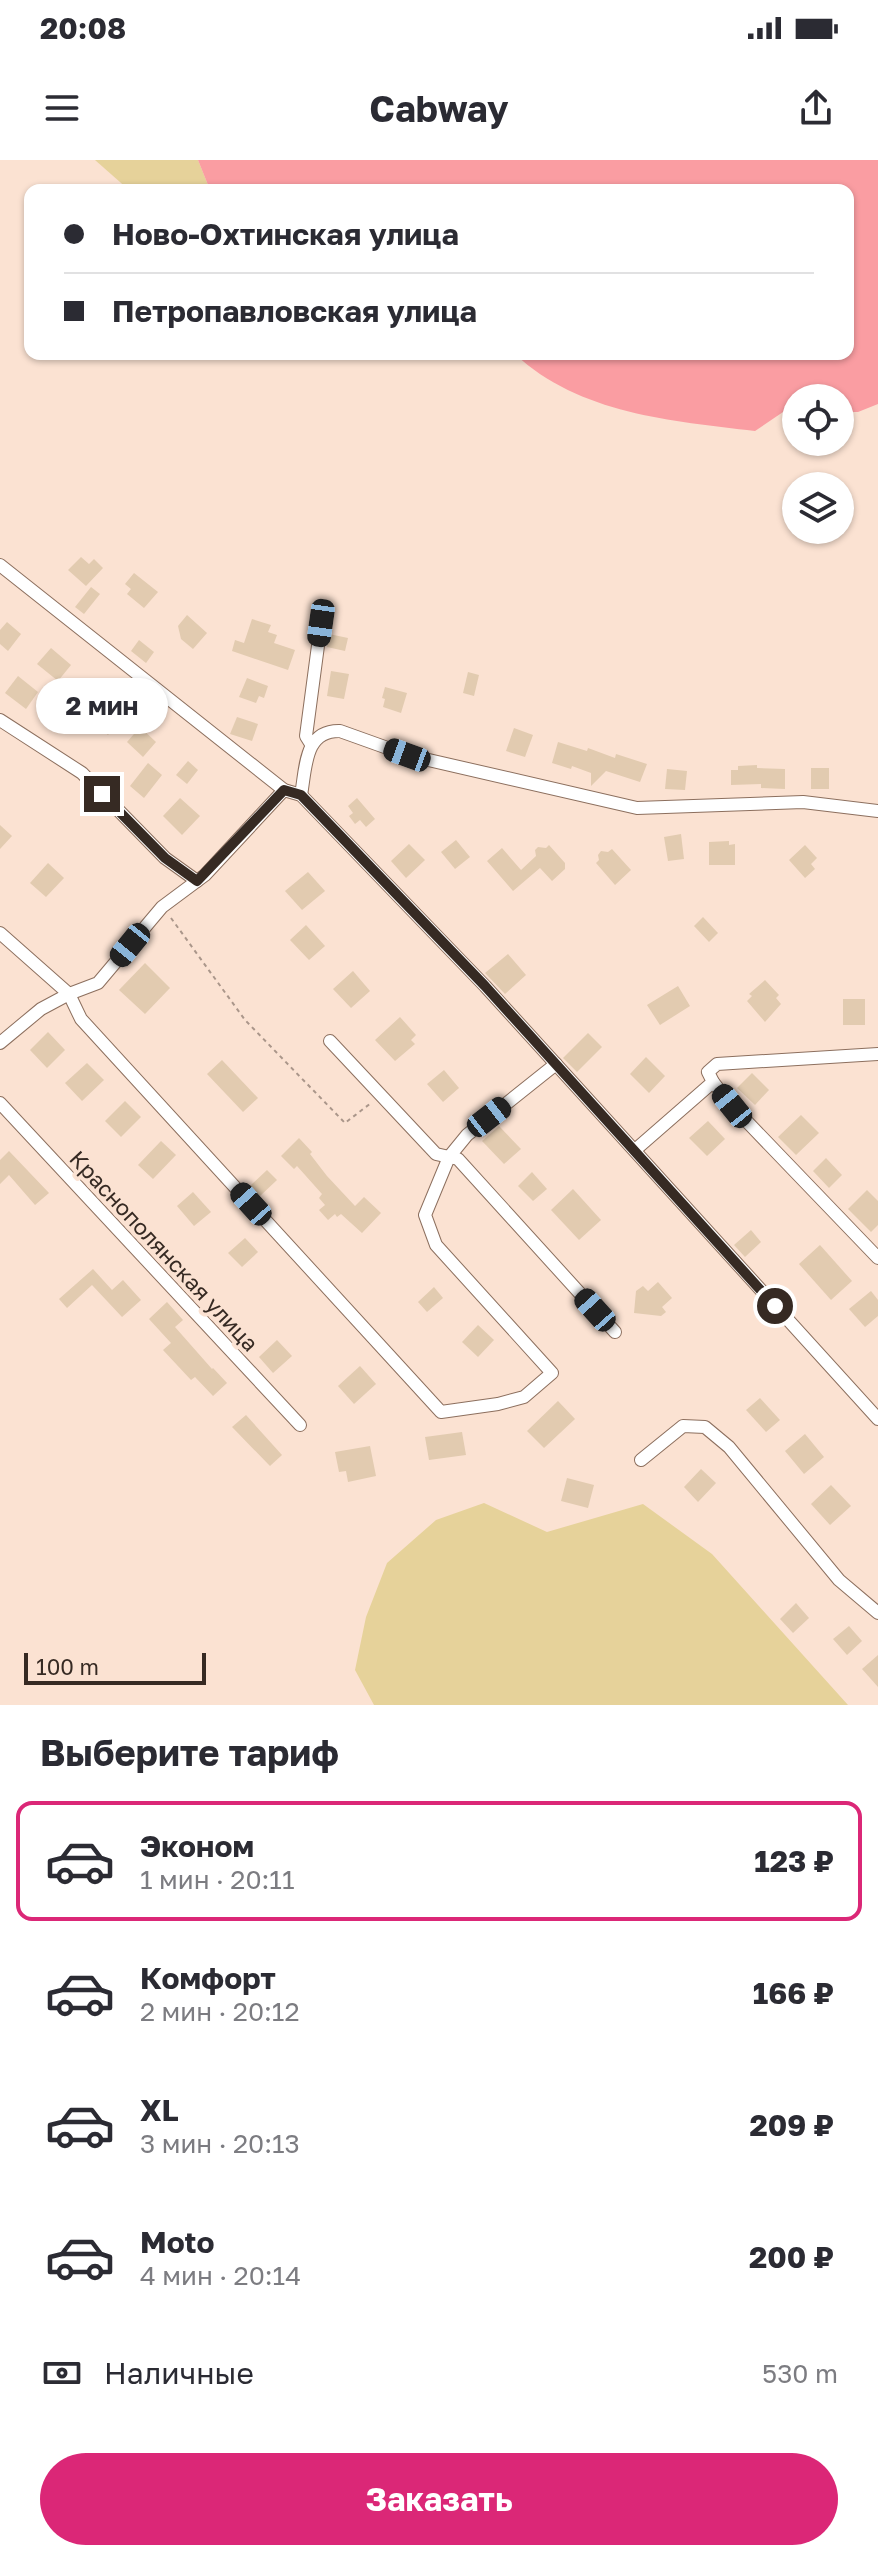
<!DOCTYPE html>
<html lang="ru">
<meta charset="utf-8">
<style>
:root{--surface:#fff;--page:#f2f2f3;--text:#2b2b33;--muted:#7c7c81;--line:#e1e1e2;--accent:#db2777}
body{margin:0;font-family:"Golos Text",sans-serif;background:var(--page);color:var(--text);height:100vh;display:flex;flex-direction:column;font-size:30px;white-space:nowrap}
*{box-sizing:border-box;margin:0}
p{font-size:26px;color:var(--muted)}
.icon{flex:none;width:44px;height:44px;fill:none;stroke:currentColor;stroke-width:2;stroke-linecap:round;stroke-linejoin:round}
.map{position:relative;height:1545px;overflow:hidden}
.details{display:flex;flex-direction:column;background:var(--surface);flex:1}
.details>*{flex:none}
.guide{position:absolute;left:24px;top:24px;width:830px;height:176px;border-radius:16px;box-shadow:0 2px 6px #0004;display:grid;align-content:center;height:176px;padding:0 40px;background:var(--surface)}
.fabs{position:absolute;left:782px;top:224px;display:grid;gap:16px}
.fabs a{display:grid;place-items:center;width:72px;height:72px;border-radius:50%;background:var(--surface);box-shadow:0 2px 6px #0004;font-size:40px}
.scale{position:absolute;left:24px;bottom:20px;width:182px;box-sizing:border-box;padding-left:8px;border:4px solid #362a23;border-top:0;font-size:22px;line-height:28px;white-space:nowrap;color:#362a23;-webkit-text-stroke:6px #fbe2d2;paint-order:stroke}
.end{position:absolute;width:36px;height:36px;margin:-18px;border:10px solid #362a23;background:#fff;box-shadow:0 0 0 4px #fff}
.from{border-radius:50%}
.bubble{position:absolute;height:56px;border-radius:28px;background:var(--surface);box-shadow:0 2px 6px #0004;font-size:26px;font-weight:700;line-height:56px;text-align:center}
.car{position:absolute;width:24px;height:48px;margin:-24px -12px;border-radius:10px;box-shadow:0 0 6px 2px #0007;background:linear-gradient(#222 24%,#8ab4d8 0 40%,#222 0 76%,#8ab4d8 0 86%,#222 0)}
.guide b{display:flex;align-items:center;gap:28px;height:76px;font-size:30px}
.guide b+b{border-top:2px solid var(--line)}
.guide i{width:20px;height:20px;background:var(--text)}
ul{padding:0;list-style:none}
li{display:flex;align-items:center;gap:24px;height:120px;margin:0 16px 12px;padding:0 24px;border:4px solid transparent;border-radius:16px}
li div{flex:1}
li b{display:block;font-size:30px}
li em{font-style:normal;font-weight:700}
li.selected{border-color:var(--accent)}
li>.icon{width:72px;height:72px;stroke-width:1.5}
h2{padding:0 40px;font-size:36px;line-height:96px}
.pay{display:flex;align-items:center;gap:20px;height:88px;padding:0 40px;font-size:30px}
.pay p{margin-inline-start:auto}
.primary-button{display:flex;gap:16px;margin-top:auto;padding:16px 40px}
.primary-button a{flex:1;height:92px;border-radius:48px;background:var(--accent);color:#fff;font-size:32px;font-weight:700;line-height:92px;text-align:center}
.status{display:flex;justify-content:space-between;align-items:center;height:56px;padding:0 40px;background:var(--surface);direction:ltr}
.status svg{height:22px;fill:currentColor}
header{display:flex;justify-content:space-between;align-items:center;height:104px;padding:0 40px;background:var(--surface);font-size:36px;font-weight:700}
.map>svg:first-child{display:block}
.green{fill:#e6d29a}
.water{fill:#fa9da2}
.building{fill:#e2cbb0}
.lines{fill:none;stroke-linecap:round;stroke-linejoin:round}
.minor-casing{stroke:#8c6f5e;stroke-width:14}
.path{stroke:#aa968a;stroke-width:2;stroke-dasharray:4 4;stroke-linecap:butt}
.minor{stroke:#fff;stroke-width:12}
.route{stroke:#362a23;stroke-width:10}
.labels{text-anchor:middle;stroke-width:8;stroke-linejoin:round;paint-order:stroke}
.street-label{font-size:22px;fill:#362a23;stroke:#fbe2d2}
</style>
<div class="status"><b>20:08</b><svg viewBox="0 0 49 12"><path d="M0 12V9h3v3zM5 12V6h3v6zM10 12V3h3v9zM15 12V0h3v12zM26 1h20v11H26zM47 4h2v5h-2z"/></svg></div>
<header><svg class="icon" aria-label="menu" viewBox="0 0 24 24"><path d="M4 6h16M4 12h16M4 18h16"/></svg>Cabway<svg class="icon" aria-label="share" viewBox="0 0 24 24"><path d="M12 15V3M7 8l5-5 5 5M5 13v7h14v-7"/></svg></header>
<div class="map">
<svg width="878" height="1545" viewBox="0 0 878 1545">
<rect width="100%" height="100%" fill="#fbe2d2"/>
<g class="green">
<path d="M95,0H198L210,30H129Z"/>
<path d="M484,1343L547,1372L643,1344L712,1394L848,1545H374L355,1510L366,1457L387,1403L436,1360Z"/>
</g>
<path class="water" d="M198,0H878V244L858,252H840V238H796V250H786L755,271C672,261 579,254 515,194H848V30H210Z"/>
<g class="building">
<path d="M81,397L89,404L94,399L103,408L86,426L68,410Z"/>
<path d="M134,413L158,432L144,448L127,434L131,429L125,424Z"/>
<path d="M91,427L100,434L84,454L75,447Z"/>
<path d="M187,455L207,473L193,489L181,479L178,466Z"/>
<path d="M252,459L271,465L268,472L277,475L274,483L295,490L288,510L232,491L235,480L244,483Z"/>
<path d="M7,462L21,474L8,491L0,484V470Z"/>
<path d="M329,474L348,478L345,491L327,487Z"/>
<path d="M139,480L154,492L146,503L131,491Z"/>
<path d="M51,488L71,505L58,521L37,504Z"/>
<path d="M331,511L349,514L344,539L327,536Z"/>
<path d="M468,512L479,515L474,536L463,533Z"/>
<path d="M18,516L38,532L26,549L5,533Z"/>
<path d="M247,518L268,526L264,538L259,536L256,543L239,537Z"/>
<path d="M385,527L407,533L401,553L383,547L385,539L382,538Z"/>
<path d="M96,534L123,557L108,575L81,553Z"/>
<path d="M237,557L258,564L252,581L230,574Z"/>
<path d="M140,567L156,582L143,597L127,582Z"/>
<path d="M514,568L533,575L525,597L506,591Z"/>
<path d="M558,582L587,591L588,588L615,598L616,594L647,604L640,622L606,611L591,626V613L572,606L571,609L552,603Z"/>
<path d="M188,601L198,610L187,624L176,615Z"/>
<path d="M148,603L162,615L144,638L130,626Z"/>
<path d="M757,605V608L785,609V629L761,628V624L731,625V610H738V606Z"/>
<rect x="811" y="608" width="18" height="21"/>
<path d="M667,609L687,611L685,630L665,629Z"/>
<path d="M180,638L200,656L182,675L163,656Z"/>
<path d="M357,638L375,659L366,667L360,660L355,664L349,656L353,653L348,646Z"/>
<path d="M0,665L12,676L0,689Z"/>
<path d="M681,674L684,699L668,701L664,677Z"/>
<path d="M456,680L470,697L455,709L441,692Z"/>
<path d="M729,681V685L735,684V705H709V682Z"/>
<path d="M409,684L425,700L406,718L391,701Z"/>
<path d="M549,685L565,703V709L552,721L540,708L513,731L487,701L502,688L521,710L536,696L535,690L538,687L546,688Z"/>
<path d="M805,685L817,698L811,704L815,709L805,718L789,700Z"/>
<path d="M612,689L631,710L615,725L596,703L599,700L598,695L601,691L608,692Z"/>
<path d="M48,703L64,718L46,737L30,723Z"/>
<path d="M308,712L325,731L302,750L285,731Z"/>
<path d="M703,757L718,773L709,782L694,766Z"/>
<path d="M306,765L325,786L309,800L290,780Z"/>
<path d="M508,794L526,815L505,834L485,813Z"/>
<path d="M145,803L170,828L145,854L119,830Z"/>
<path d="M353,811L370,831L351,848L333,829Z"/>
<path d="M765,820L779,835L776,838L781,844L765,862L747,841L752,836L749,834Z"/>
<path d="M678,826L690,846L660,865L647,845Z"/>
<rect x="843" y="839" width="22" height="26"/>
<path d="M400,857L416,875L411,880L415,884L395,901L375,880Z"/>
<path d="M48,872L65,890L47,908L30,890Z"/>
<path d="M588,873L602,887L577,912L563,898Z"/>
<path d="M646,897L665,916L649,933L630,914Z"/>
<path d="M222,900L258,938L243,952L207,914Z"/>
<path d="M87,903L104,920L82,941L65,923Z"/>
<path d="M444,910L459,928L443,942L427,924Z"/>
<path d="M752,913L769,930L755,945L737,928Z"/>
<path d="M125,941L141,957L121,977L105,961Z"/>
<path d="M801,955L819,973L796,995L778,977Z"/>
<path d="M708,961L725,979L707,996L689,978Z"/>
<path d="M499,966L521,989L504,1004L482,981Z"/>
<path d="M299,978L312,992L310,994L327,1016L355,1046L364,1037L381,1053L362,1073L341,1054L337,1057L335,1054L328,1060L319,1050L325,1045L319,1038L322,1034L297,1006L294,1009L281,996Z"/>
<path d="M161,981L176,995L153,1019L138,1005Z"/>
<path d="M9,991L49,1033L35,1045L9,1015L0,1024V1000Z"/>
<path d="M826,998L842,1015L829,1028L813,1011Z"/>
<path d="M267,1010L277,1020L260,1036L250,1026Z"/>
<path d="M532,1012L547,1029L533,1041L518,1026Z"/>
<path d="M573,1029L601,1060L579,1080L551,1050Z"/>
<path d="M867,1030L878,1041V1065L871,1072L848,1049Z"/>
<path d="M193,1032L211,1052L194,1066L177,1046Z"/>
<path d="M751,1070L761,1082L745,1097L734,1085Z"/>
<path d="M245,1078L258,1092L242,1107L228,1093Z"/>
<path d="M820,1085L852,1121L831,1140L799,1104Z"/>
<path d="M93,1109L112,1130L123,1120L141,1140L122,1157L92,1125L67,1148L59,1139Z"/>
<path d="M658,1122L672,1138L662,1147L666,1152L661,1156L634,1153L636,1131L643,1126L648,1131Z"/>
<path d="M434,1127L443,1138L427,1152L418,1142Z"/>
<path d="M871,1131L878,1140V1156L865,1167L849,1149Z"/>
<path d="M167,1142L183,1160L175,1167L212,1209L213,1208L227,1223L213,1236L195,1217L191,1220L163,1190L171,1183L149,1159Z"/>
<path d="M478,1165L494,1180L478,1197L462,1182Z"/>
<path d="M277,1180L292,1196L273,1213L259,1197Z"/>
<path d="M360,1206L376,1224L354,1244L338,1226Z"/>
<path d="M760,1238L780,1260L766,1272L746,1250Z"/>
<path d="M558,1241L575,1259L544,1288L527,1271Z"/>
<path d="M246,1255L282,1295L270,1306L232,1267Z"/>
<path d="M462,1272L466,1295L429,1300L425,1277Z"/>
<path d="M805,1274L824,1297L804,1314L785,1291Z"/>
<path d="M370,1286L376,1316L348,1322L346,1311L339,1312L335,1292Z"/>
<path d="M701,1309L716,1323L698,1342L684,1327Z"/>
<path d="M567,1318L594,1325L588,1348L561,1341Z"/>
<path d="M831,1325L851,1346L830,1365L811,1344Z"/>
<path d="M796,1443L809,1458L793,1473L780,1459Z"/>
<path d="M849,1466L862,1481L847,1495L833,1479Z"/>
<path d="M878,1495V1527L862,1509Z"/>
</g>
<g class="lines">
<g class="minor-casing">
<g id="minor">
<path d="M0,405L284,630L301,635L485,826L878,1259"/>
<path d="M0,560L82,613L165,698L197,721"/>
<path d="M311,584L306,576L321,463"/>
<path d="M301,635C306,608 304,570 340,571L407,595L637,648L803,642L878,651"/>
<path d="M0,773L69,834L81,859L441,1252L498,1244L524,1237L552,1213L436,1085L425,1055L449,997L467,975L556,904"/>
<path d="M330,881L436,994L458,999L615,1172"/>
<path d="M0,883L41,849L69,834L98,823L162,747L205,715L284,630"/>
<path d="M713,922L732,946L878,1098"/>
<path d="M0,943L300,1265"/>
<path d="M635,990L713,922L708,912L717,904L878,894"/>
<path d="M641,1300L683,1266L705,1267L729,1287L839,1420L878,1453"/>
</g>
</g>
<path class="path" d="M171,758L245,860L345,963L371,943"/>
<use href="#minor" class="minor"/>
</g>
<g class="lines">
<path class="route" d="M102,634L165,698L197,721L284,630L301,635L485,826L775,1146"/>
</g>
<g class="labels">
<g class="street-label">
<text transform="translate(164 1091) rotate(47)" y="8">Краснополянская улица</text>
</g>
</g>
</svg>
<div class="fabs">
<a><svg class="icon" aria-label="locate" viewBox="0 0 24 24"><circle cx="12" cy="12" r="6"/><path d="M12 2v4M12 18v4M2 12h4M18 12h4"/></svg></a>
<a><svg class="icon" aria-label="layers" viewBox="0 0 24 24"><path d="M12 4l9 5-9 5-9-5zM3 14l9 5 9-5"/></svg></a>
</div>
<div class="scale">100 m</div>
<i class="end from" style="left:775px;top:1146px"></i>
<i class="end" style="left:102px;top:634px"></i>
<div class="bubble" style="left:36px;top:518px;width:132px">2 мин</div>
<i class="car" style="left:321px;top:463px;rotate:188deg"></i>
<i class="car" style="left:407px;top:595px;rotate:290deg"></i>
<i class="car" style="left:130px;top:785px;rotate:219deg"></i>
<i class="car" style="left:732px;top:946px;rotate:321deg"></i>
<i class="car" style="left:489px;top:957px;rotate:52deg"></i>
<i class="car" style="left:251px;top:1044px;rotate:318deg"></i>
<i class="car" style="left:595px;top:1150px;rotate:318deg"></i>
<div class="guide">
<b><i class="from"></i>Ново-Охтинская улица</b>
<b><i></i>Петропавловская улица</b>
</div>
</div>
<section class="details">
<h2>Выберите тариф</h2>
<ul>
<li class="selected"><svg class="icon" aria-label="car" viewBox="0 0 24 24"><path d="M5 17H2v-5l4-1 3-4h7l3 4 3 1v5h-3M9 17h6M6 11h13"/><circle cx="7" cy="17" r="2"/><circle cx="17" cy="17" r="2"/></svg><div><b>Эконом</b><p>1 мин · 20:11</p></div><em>123 ₽</em></li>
<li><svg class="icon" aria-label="car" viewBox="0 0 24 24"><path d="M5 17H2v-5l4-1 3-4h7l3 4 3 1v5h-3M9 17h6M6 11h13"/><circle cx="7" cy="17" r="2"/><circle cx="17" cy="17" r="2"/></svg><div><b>Комфорт</b><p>2 мин · 20:12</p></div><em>166 ₽</em></li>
<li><svg class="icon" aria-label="car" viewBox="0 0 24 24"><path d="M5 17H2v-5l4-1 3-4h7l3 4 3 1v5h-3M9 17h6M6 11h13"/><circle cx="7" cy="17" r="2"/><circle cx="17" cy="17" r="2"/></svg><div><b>XL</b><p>3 мин · 20:13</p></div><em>209 ₽</em></li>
<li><svg class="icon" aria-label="car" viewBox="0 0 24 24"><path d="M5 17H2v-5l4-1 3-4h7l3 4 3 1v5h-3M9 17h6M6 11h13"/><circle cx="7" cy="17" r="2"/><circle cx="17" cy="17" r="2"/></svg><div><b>Moto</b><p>4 мин · 20:14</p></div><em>200 ₽</em></li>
</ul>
<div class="pay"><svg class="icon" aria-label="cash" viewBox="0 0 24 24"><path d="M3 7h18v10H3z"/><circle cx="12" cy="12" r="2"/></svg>Наличные<p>530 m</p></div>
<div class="primary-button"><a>Заказать</a></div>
</section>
